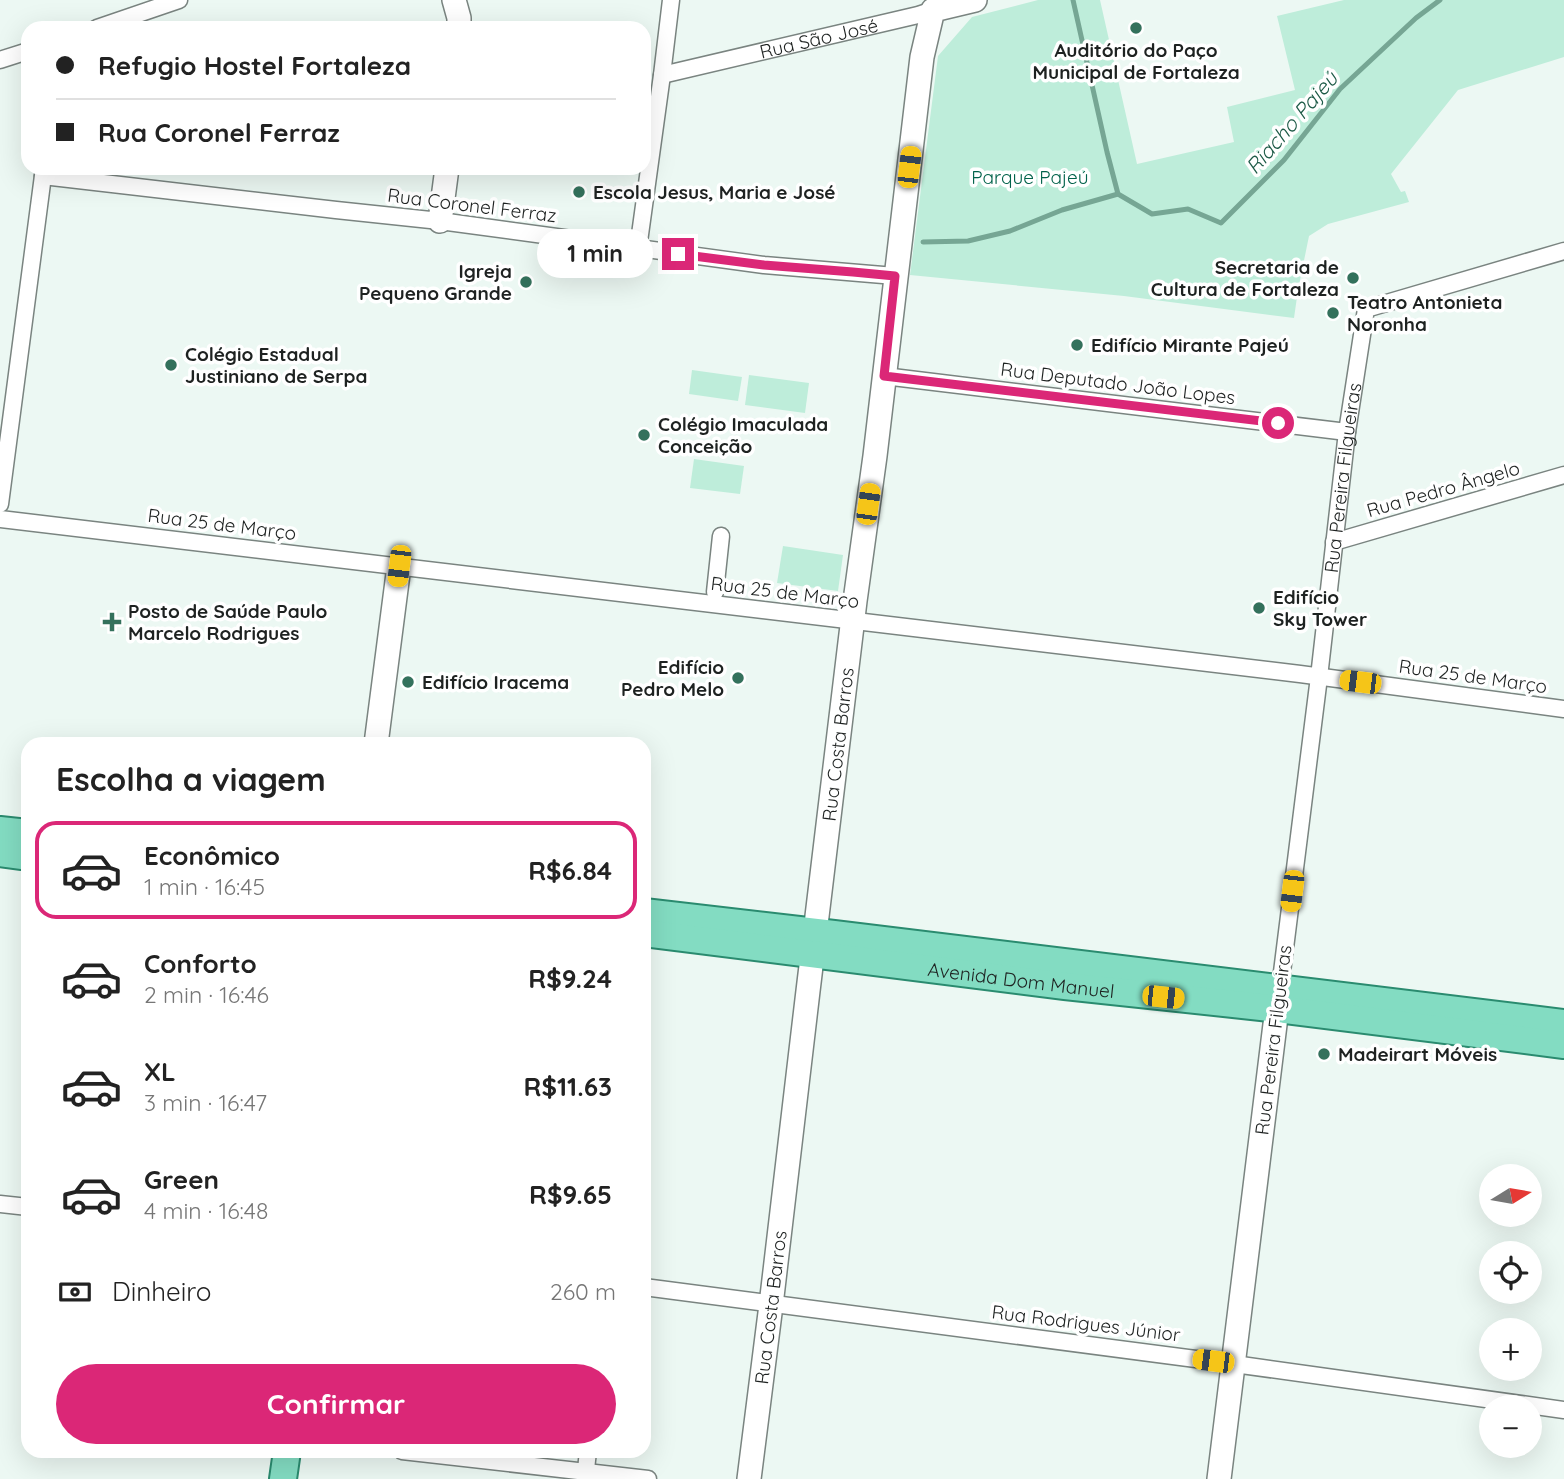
<!DOCTYPE html>
<html lang="pt">
<meta charset="utf-8">
<style>
:root{--surface:#fff;--page:#f6f6f6;--text:#222;--muted:#767676;--line:#e0e0e0;--accent:#db2777}
body{margin:0;font-family:Quicksand,sans-serif;background:var(--page);color:var(--text);height:100vh;display:flex;flex-direction:column;font-size:26px;white-space:nowrap}
*{box-sizing:border-box;margin:0}
p{font-size:23px;color:var(--muted)}
.icon{flex:none;width:38px;height:38px;fill:none;stroke:currentColor;stroke-width:2;stroke-linecap:round;stroke-linejoin:round}
.map{position:relative;flex:1;overflow:hidden}
.sheet{position:absolute;left:21px;top:737px;width:630px;height:721px;display:flex;flex-direction:column;background:var(--surface);border-radius:21px;box-shadow:0 7px 28px #0002}
.sheet>*{flex:none}
.banner{position:absolute;left:21px;top:21px;width:630px;height:154px;border-radius:21px;box-shadow:0 7px 28px #0002;display:grid;align-content:center;height:154px;padding:0 35px;background:var(--surface)}
.needle{width:46px;rotate:79deg}
.buttons{position:absolute;left:1479px;top:1164px;display:grid;gap:14px}
.buttons a{display:grid;place-items:center;width:63px;height:63px;border-radius:50%;background:var(--surface);box-shadow:0 7px 28px #0002;font-size:35px}
.end{position:absolute;width:32px;height:32px;margin:-16px;border:9px solid #db2777;background:#fff;box-shadow:0 0 0 4px #fff}
.from{border-radius:50%}
.bubble{position:absolute;height:49px;border-radius:24px;background:var(--surface);box-shadow:0 7px 28px #0002;font-size:23px;font-weight:700;line-height:49px;text-align:center}
.car{position:absolute;width:21px;height:42px;margin:-21px -10px;border-radius:9px;box-shadow:0 0 5px 2px #0007;background:linear-gradient(#f5c518 24%,#345 0 40%,#f5c518 0 76%,#345 0 86%,#f5c518 0)}
.banner b{display:flex;align-items:center;gap:24px;height:66px;font-size:26px}
.banner b+b{border-top:2px solid var(--line)}
.banner i{width:18px;height:18px;background:var(--text)}
ul{padding:0;list-style:none}
li{display:flex;align-items:center;gap:21px;height:98px;margin:0 14px 10px;padding:0 21px;border:4px solid transparent;border-radius:21px}
li div{flex:1}
li b{display:block;font-size:26px}
li em{font-style:normal;font-weight:700}
li.current{border-color:var(--accent)}
li>.icon{width:63px;height:63px;stroke-width:1.5}
h2{padding:0 35px;font-size:32px;line-height:84px}
.pay{display:flex;align-items:center;gap:18px;height:77px;padding:0 35px;font-size:26px}
.pay p{margin-inline-start:auto}
.cta{display:flex;gap:14px;margin-top:auto;padding:14px 35px}
.cta a{flex:1;height:80px;border-radius:42px;background:var(--accent);color:#fff;font-size:28px;font-weight:700;line-height:80px;text-align:center}
.map>svg:first-child{display:block}
.green{fill:#beedda}
.lines{fill:none;stroke-linecap:round;stroke-linejoin:round}
.stream{stroke:#76a694;stroke-width:5}
.street-casing{stroke:#7a8480;stroke-width:19}
.secondary-casing{stroke:#7a8480;stroke-width:26}
.primary-casing{stroke:#2a8b6f;stroke-width:30}
.street{stroke:#fff;stroke-width:16}
.secondary{stroke:#fff;stroke-width:23}
.primary{stroke:#83dcc2;stroke-width:26}
.route{stroke:#db2777;stroke-width:9}
.poi-dot{fill:#34715c;stroke:#fff;stroke-width:2.5}
.labels{text-anchor:middle;stroke-width:7;stroke-linejoin:round;paint-order:stroke}
.street-label{font-size:19px;fill:#1e2221;stroke:#fff}
.poi-label{font-size:19px;font-weight:bold;fill:#1e2221;stroke:#fff;text-anchor:start}
.park-label{font-size:19px;fill:#01624a;stroke:#fff}
.water-label{font-size:21px;font-style:italic;fill:#1c5a46;stroke:#fff}
</style>
<div class="map">
<svg width="1564" height="1479" viewBox="0 0 1564 1479">
<rect width="100%" height="100%" fill="#ecf8f3"/>
<g class="green">
<path d="M1038,0H1100L1137,164L1234,142L1227,107L1295,90L1277,16L1344,0H1564V57L1458,90L1391,174L1401,192L1405,191L1409,202L1328,224L1309,236L1298,290L1294,318L1124,296L910,275L938,56L972,17Z"/>
<path d="M692,370L742,377L738,401L689,394Z"/>
<path d="M749,375L809,383L805,413L745,405Z"/>
<path d="M694,459L744,466L740,494L690,488Z"/>
<path d="M783,546L843,555L838,591L777,583Z"/>
</g>
<g class="lines">
<g class="stream">
<path d="M1073,0L1107,152L1118,194L1152,214L1188,209L1221,223L1284,160L1340,89L1416,18L1440,0"/>
<path d="M923,242L968,241L1010,231L1062,210L1118,194"/>
</g>
<g class="street-casing">
<g id="street">
<path d="M97,28L179,0"/>
<path d="M0,60L28,51"/>
<path id="s1" d="M662,75L918,15L933,10L935,4"/>
<path d="M43,176L336,210L440,221L764,265L895,276"/>
<path d="M638,249L662,75L671,0"/>
<path d="M884,376L1347,432"/>
<path d="M0,504L44,168"/>
<path d="M0,519L1300,674L1564,709"/>
<path d="M1334,542L1564,475"/>
<path d="M715,592L721,536"/>
<path id="s2" d="M1280,988L1319,677L1347,432L1366,309L1564,251"/>
<path d="M0,1204L28,1207"/>
<path d="M644,1287L1234,1364L1564,1410"/>
<path d="M402,1451L648,1479"/>
<path d="M585,1479L588,1451"/>
</g>
</g>
<g class="secondary-casing">
<g id="secondary">
<path d="M454,0L459,18V28"/>
<path d="M440,221L447,168"/>
<path d="M376,744L399,566"/>
<path id="s3" d="M749,1479L771,1305L808,991L855,601L875,456L922,57L933,10L975,0"/>
<path d="M1219,1479L1279,992"/>
</g>
</g>
<g class="primary-casing">
<g id="primary">
<path d="M0,830L28,833"/>
<path d="M0,853L28,857"/>
<path d="M644,912L834,934L1564,1023"/>
<path id="s4" d="M644,933L1065,986L1261,1007L1564,1045"/>
<path d="M283,1479L287,1451"/>
</g>
</g>
<use href="#street" class="street"/>
<use href="#secondary" class="secondary"/>
<use href="#primary" class="primary"/>
</g>
<g class="lines">
<path class="route" d="M678,254L764,265L853,272L895,276L884,376L1278,423"/>
</g>
<g class="poi-dot">
<circle cx="1136" cy="28" r="7"/>
<circle cx="579" cy="192" r="7"/>
<circle cx="1353" cy="278" r="7"/>
<circle cx="526" cy="282" r="7"/>
<circle cx="1333" cy="313" r="7"/>
<circle cx="1077" cy="345" r="7"/>
<circle cx="171" cy="365" r="7"/>
<circle cx="644" cy="435" r="7"/>
<circle cx="1259" cy="608" r="7"/>
<path d="M108.5 611.5h7v7h7v7h-7v7h-7v-7h-7v-7h7z"/>
<circle cx="738" cy="678" r="7"/>
<circle cx="408" cy="682" r="7"/>
<circle cx="1324" cy="1054" r="7"/>
</g>
<g class="labels">
<g class="street-label">
<text dy="7" stroke="none"><textPath href="#s1" startOffset="161">Rua São José</textPath></text>
<text transform="translate(472 205) rotate(7)" y="7">Rua Coronel Ferraz</text>
<text transform="translate(1118 383) rotate(7)" y="7">Rua Deputado João Lopes</text>
<text dy="7" stroke="none"><textPath href="#s2" startOffset="514">Rua Pereira Filgueiras</textPath></text>
<text transform="translate(1443 489) rotate(-16)" y="7">Rua Pedro Ângelo</text>
<text transform="translate(222 524) rotate(7)" y="7">Rua 25 de Março</text>
<text transform="translate(785 592) rotate(7)" y="7">Rua 25 de Março</text>
<text transform="translate(1473 676) rotate(8)" y="7">Rua 25 de Março</text>
<text dy="7" stroke="none"><textPath href="#s3" startOffset="740">Rua Costa Barros</textPath></text>
<text dy="7" stroke="none"><textPath href="#s4" startOffset="380">Avenida Dom Manuel</textPath></text>
<text transform="translate(1273 1040) rotate(-83)" y="7">Rua Pereira Filgueiras</text>
<text dy="7" stroke="none"><textPath href="#s3" startOffset="173">Rua Costa Barros</textPath></text>
<text transform="translate(1086 1323) rotate(7)" y="7">Rua Rodrigues Júnior</text>
</g>
<g class="poi-label">
<text x="1136" y="57" text-anchor="middle">Auditório do Paço<tspan x="1136" dy="22">Municipal de Fortaleza</tspan></text>
<text x="593" y="199">Escola Jesus, Maria e José</text>
<text x="1339" y="274" text-anchor="end">Secretaria de<tspan x="1339" dy="22">Cultura de Fortaleza</tspan></text>
<text x="512" y="278" text-anchor="end">Igreja<tspan x="512" dy="22">Pequeno Grande</tspan></text>
<text x="1347" y="309">Teatro Antonieta<tspan x="1347" dy="22">Noronha</tspan></text>
<text x="1091" y="352">Edifício Mirante Pajeú</text>
<text x="185" y="361">Colégio Estadual<tspan x="185" dy="22">Justiniano de Serpa</tspan></text>
<text x="658" y="431">Colégio Imaculada<tspan x="658" dy="22">Conceição</tspan></text>
<text x="1273" y="604">Edifício<tspan x="1273" dy="22">Sky Tower</tspan></text>
<text x="128" y="618">Posto de Saúde Paulo<tspan x="128" dy="22">Marcelo Rodrigues</tspan></text>
<text x="724" y="674" text-anchor="end">Edifício<tspan x="724" dy="22">Pedro Melo</tspan></text>
<text x="422" y="689">Edifício Iracema</text>
<text x="1338" y="1061">Madeirart Móveis</text>
</g>
<g class="park-label">
<text x="1030" y="184">Parque Pajeú</text>
</g>
<g class="water-label">
<text transform="translate(1292 123) rotate(-49)" y="7">Riacho Pajeú</text>
</g>
</g>
</svg>
<div class="buttons">
<a><svg class="needle" viewBox="-14 -14 28 28"><path d="M0-13l5 13h-10z" fill="#e53935"/><path d="M0 13l5-13h-10z" fill="#767676"/></svg></a>
<a><svg class="icon" aria-label="locate" viewBox="0 0 24 24"><circle cx="12" cy="12" r="6"/><path d="M12 2v4M12 18v4M2 12h4M18 12h4"/></svg></a>
<a>+</a>
<a>−</a>
</div>
<i class="end from" style="left:1278px;top:423px"></i>
<i class="end" style="left:678px;top:254px"></i>
<div class="bubble" style="left:537px;top:229px;width:116px">1 min</div>
<i class="car" style="left:909px;top:167px;rotate:7deg"></i>
<i class="car" style="left:868px;top:504px;rotate:8deg"></i>
<i class="car" style="left:399px;top:566px;rotate:187deg"></i>
<i class="car" style="left:1360px;top:682px;rotate:277deg"></i>
<i class="car" style="left:1292px;top:891px;rotate:187deg"></i>
<i class="car" style="left:1163px;top:997px;rotate:96deg"></i>
<i class="car" style="left:1213px;top:1361px;rotate:277deg"></i>
<div class="banner">
<b><i class="from"></i>Refugio Hostel Fortaleza</b>
<b><i></i>Rua Coronel Ferraz</b>
</div>
<section class="sheet">
<h2>Escolha a viagem</h2>
<ul>
<li class="current"><svg class="icon" aria-label="car" viewBox="0 0 24 24"><path d="M5 17H2v-5l4-1 3-4h7l3 4 3 1v5h-3M9 17h6M6 11h13"/><circle cx="7" cy="17" r="2"/><circle cx="17" cy="17" r="2"/></svg><div><b>Econômico</b><p>1 min · 16:45</p></div><em>R$6.84</em></li>
<li><svg class="icon" aria-label="car" viewBox="0 0 24 24"><path d="M5 17H2v-5l4-1 3-4h7l3 4 3 1v5h-3M9 17h6M6 11h13"/><circle cx="7" cy="17" r="2"/><circle cx="17" cy="17" r="2"/></svg><div><b>Conforto</b><p>2 min · 16:46</p></div><em>R$9.24</em></li>
<li><svg class="icon" aria-label="car" viewBox="0 0 24 24"><path d="M5 17H2v-5l4-1 3-4h7l3 4 3 1v5h-3M9 17h6M6 11h13"/><circle cx="7" cy="17" r="2"/><circle cx="17" cy="17" r="2"/></svg><div><b>XL</b><p>3 min · 16:47</p></div><em>R$11.63</em></li>
<li><svg class="icon" aria-label="car" viewBox="0 0 24 24"><path d="M5 17H2v-5l4-1 3-4h7l3 4 3 1v5h-3M9 17h6M6 11h13"/><circle cx="7" cy="17" r="2"/><circle cx="17" cy="17" r="2"/></svg><div><b>Green</b><p>4 min · 16:48</p></div><em>R$9.65</em></li>
</ul>
<div class="pay"><svg class="icon" aria-label="cash" viewBox="0 0 24 24"><path d="M3 7h18v10H3z"/><circle cx="12" cy="12" r="2"/></svg>Dinheiro<p>260 m</p></div>
<div class="cta"><a>Confirmar</a></div>
</section>
</div>
